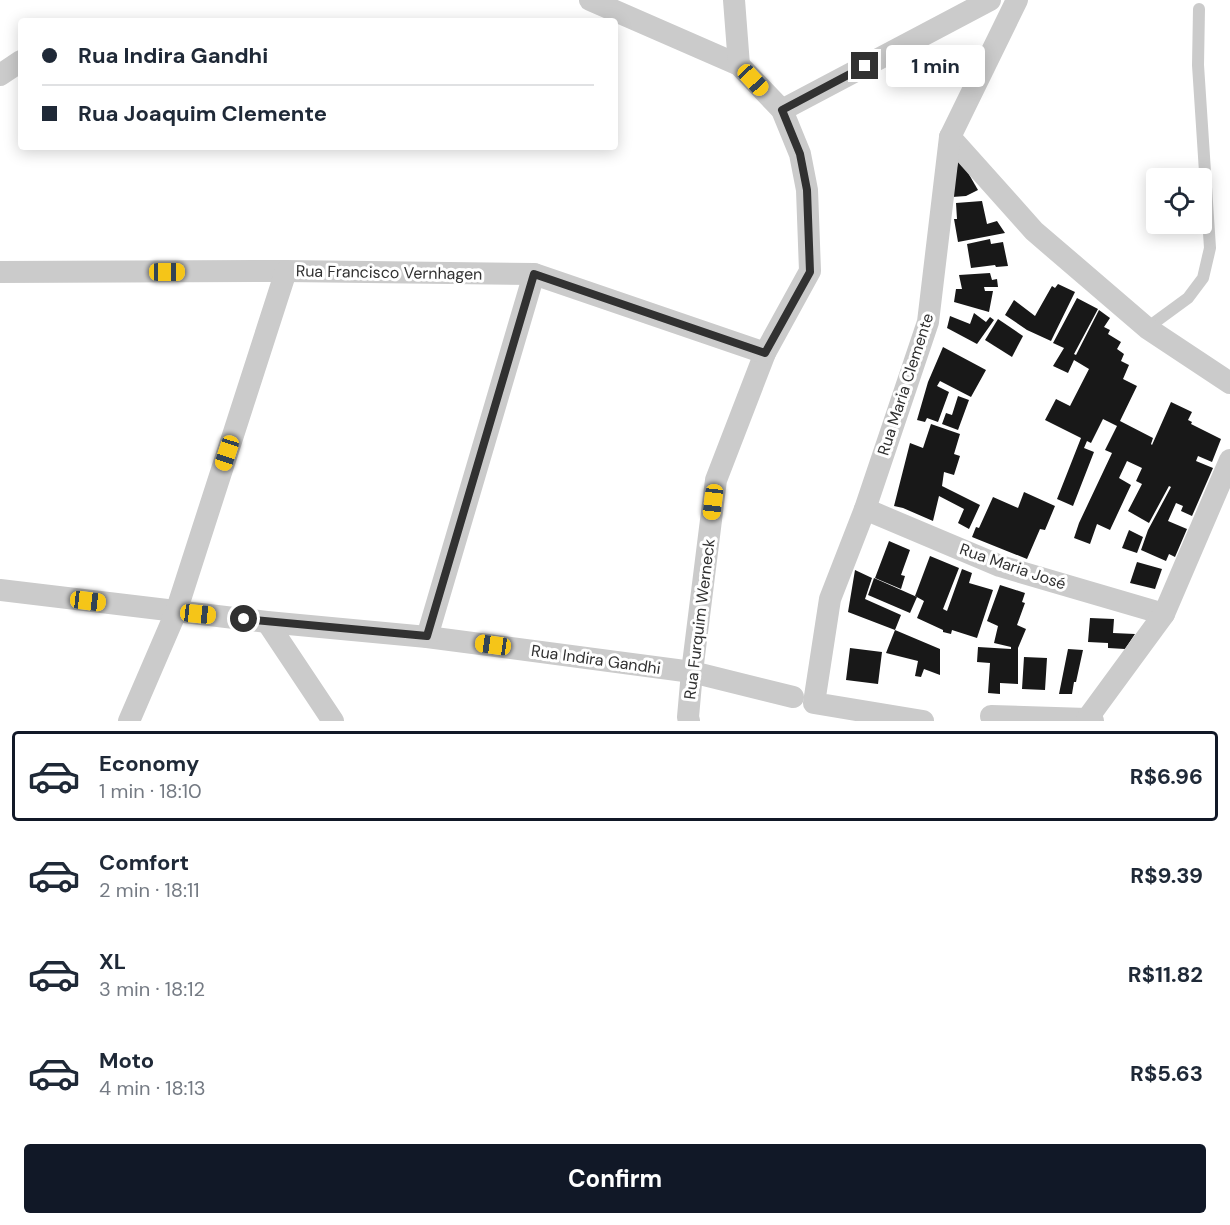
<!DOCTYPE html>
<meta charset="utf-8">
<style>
:root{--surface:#fff;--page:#f6f6f7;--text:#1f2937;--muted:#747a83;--line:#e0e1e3;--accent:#111827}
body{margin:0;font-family:"DM Sans",sans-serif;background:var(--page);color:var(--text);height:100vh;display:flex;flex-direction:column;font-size:22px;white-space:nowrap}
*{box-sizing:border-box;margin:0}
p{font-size:20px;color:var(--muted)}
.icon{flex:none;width:33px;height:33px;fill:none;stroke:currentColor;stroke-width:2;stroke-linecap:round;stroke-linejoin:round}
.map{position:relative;height:721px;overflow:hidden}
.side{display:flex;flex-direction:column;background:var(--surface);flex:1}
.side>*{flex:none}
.top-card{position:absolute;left:18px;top:18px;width:600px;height:132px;border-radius:6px;box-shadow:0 3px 15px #0003;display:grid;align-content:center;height:132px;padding:0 24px;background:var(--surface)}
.fabs{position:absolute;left:1146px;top:168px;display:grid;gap:12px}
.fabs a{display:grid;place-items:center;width:66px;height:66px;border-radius:6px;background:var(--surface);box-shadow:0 3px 15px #0003;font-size:30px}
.end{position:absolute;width:27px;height:27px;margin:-14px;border:8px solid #313131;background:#fff;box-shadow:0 0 0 3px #fff}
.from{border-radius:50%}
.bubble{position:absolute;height:42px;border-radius:6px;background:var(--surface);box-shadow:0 3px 15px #0003;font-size:20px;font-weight:700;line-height:42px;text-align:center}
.car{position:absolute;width:18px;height:36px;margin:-18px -9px;border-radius:8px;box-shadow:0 0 4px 2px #0007;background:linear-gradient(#f5c518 24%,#345 0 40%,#f5c518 0 76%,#345 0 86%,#f5c518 0)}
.top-card b{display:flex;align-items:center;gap:21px;height:57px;font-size:22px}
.top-card b+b{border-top:2px solid var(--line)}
.top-card i{width:15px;height:15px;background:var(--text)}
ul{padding:10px 0 0;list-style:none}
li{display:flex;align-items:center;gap:18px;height:90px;margin:0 12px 9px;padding:0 12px;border:3px solid transparent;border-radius:6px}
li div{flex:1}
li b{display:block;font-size:22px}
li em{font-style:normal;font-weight:700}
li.current{border-color:var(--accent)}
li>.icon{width:54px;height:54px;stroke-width:1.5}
.cta{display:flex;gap:12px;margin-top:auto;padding:12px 24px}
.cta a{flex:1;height:69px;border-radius:6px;background:var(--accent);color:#fff;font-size:24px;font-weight:700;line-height:69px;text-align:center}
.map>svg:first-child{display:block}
.building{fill:#181818}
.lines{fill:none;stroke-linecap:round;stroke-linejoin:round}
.lane{stroke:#cbcbcb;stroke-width:12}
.street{stroke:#cbcbcb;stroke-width:22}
.route{stroke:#313131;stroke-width:8}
.labels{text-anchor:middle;stroke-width:6;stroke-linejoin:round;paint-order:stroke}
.street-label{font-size:16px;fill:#313131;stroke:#fff}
</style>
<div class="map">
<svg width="1230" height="721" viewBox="0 0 1230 721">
<rect width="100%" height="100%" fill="#fff"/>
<g class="building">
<path d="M958,161L967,171L978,190L966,196L952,197Z"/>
<path d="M982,201L987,224L997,221L1005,233L958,242L954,219H957L956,203Z"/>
<path d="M990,239L991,244L1003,242L1008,266L996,267L995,265L971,268L967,244Z"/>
<path d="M990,273L992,280L997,279L998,287H984L985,291H993L989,312L954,302L956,289H962L959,275Z"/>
<path d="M1058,284L1075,292L1051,341L1027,330L1005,315L1014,300L1035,316L1052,286L1055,288Z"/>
<path d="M1077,298L1098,309L1074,354L1076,355L1099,310L1110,318L1104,327L1110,330L1108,334L1121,342L1117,349L1124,354L1121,361L1129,365L1123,379L1137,386L1120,421L1153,438L1151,444L1152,445L1171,402L1192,412L1188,420L1192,422L1191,424L1221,439L1212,462L1198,456L1196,461L1213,468L1192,516L1181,511L1183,506L1176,503L1168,521L1187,529L1175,557L1169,554L1166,561L1141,550L1148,530L1171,487L1169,486L1149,523L1128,511L1142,484L1136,481L1142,468L1127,461L1119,478L1131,485L1110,530L1097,524L1090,544L1074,538L1079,523L1112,453L1105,450L1117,426L1103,419L1091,443L1087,441L1084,448L1094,452L1073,506L1057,499L1081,438L1045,420L1056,399L1070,406L1089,369L1074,360L1068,373L1053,366L1064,348L1053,343Z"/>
<path d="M974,313L986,322L990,317L994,320L977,344L947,328L950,316L970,324Z"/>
<path d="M998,319L1023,336L1012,357L985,340Z"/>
<path d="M943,347L986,370L971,397L940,381L937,386L949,392L938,422L927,418L925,422L917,420L928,382Z"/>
<path d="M958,396L969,400L958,430L942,424L946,413L952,415Z"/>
<path d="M931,424L960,434L954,454L960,456L954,475L944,472L942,486L980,505L969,529L958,523L964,509L939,496L933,521L903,508L894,506L910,443L923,448Z"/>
<path d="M1024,492L1055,506L1045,530L1040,529L1027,559L972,537L976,527L979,528L993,497L1018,508Z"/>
<path d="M1129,530L1143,537L1137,553L1122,548Z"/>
<path d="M889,541L910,550L901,575L905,576L901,589L875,578Z"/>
<path d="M930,556L959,568L943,609L947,611L962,569L972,573L969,583L993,590L977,638L952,630L951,634L943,632V630L917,618L924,601L915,596Z"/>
<path d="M1137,562L1162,569L1155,589L1130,583Z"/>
<path d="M855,570L872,578L865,599L901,615L895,630L848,612Z"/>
<path d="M874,578L917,597L910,613L868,595Z"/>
<path d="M1000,585L1025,593L1022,602L1025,603L1017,625L1026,629L1018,648V684L1000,683V694L988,693L990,663L977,662L978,647L1011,649V647L994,643L998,626L987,621Z"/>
<path d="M1090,618L1114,619L1113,633L1135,634L1125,649L1108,648V643L1088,642Z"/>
<path d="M895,630L940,649V675L924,669L921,677L915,676L918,661L886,653Z"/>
<path d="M850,648L882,652L878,684L846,680Z"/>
<path d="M1068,649L1083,650L1076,682H1074L1072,694H1059Z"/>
<path d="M1024,657L1047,658L1045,690L1022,689Z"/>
</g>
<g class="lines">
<path class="lane" d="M1147,328L1188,298L1203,278L1210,248L1198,65L1199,9"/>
<g class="street">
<path d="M590,0L739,65L782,110L800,154L807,190L810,271L765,353L716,480L692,672L688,717L689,721"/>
<path d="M734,0L739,65"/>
<path d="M0,75L21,61"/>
<path d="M782,110L990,0"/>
<path d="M950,137L1034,231L1147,328L1230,383"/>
<path d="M0,272L286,271L534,274L765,353"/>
<path d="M865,509L1000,566L1164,614"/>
<path d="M0,590L267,622L427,637L692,672L793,697"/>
<path d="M267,622L333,721"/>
<path d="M427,637L534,274"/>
<path d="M991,716L1087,719L1093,721"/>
<path d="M1087,719L1164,614L1230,460"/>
<path d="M129,721L176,612L286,271"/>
<path d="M923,721L814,703L830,599L865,509L928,322L950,137L1017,0"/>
</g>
</g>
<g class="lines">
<path class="route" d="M244,619L427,636L534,274L765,353L810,272L807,190L800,154L782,110L865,66"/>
</g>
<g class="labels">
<g class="street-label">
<text transform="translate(389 272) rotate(1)" y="6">Rua Francisco Vernhagen</text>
<text transform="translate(905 384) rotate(-72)" y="6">Rua Maria Clemente</text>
<text transform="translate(1013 566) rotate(19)" y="6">Rua Maria José</text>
<text transform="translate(699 619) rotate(-83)" y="6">Rua Furquim Werneck</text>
<text transform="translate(596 659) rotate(8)" y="6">Rua Indira Gandhi</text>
</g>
</g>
</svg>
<div class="fabs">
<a><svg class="icon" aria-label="locate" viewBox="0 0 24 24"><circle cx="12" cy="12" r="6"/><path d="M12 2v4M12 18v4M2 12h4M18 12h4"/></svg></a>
</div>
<i class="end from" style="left:244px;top:619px"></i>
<i class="end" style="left:865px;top:66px"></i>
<div class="bubble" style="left:886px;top:45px;width:99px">1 min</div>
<i class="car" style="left:753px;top:80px;rotate:137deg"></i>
<i class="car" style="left:167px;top:272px;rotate:90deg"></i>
<i class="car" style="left:227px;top:453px;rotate:198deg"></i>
<i class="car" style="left:713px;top:502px;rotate:187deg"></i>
<i class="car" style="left:88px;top:601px;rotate:97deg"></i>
<i class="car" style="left:198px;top:614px;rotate:96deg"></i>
<i class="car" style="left:493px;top:645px;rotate:278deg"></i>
<div class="top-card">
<b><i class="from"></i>Rua Indira Gandhi</b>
<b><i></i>Rua Joaquim Clemente</b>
</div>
</div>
<section class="side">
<ul>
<li class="current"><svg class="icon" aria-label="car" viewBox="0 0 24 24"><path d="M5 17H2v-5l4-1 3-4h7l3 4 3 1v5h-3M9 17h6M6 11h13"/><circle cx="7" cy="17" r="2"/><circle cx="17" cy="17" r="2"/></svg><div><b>Economy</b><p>1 min · 18:10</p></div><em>R$6.96</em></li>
<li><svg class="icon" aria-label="car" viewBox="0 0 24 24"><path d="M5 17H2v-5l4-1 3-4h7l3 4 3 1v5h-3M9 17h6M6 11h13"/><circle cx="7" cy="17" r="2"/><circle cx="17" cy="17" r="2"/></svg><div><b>Comfort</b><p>2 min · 18:11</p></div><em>R$9.39</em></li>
<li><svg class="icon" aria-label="car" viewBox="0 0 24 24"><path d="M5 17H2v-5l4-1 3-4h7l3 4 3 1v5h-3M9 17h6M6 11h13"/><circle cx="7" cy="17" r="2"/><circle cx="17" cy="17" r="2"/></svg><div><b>XL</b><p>3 min · 18:12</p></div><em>R$11.82</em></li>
<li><svg class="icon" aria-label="car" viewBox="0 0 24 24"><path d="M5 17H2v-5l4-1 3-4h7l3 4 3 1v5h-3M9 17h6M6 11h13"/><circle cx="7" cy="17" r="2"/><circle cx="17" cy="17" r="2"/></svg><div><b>Moto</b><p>4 min · 18:13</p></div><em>R$5.63</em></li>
</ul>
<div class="cta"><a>Confirm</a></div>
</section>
